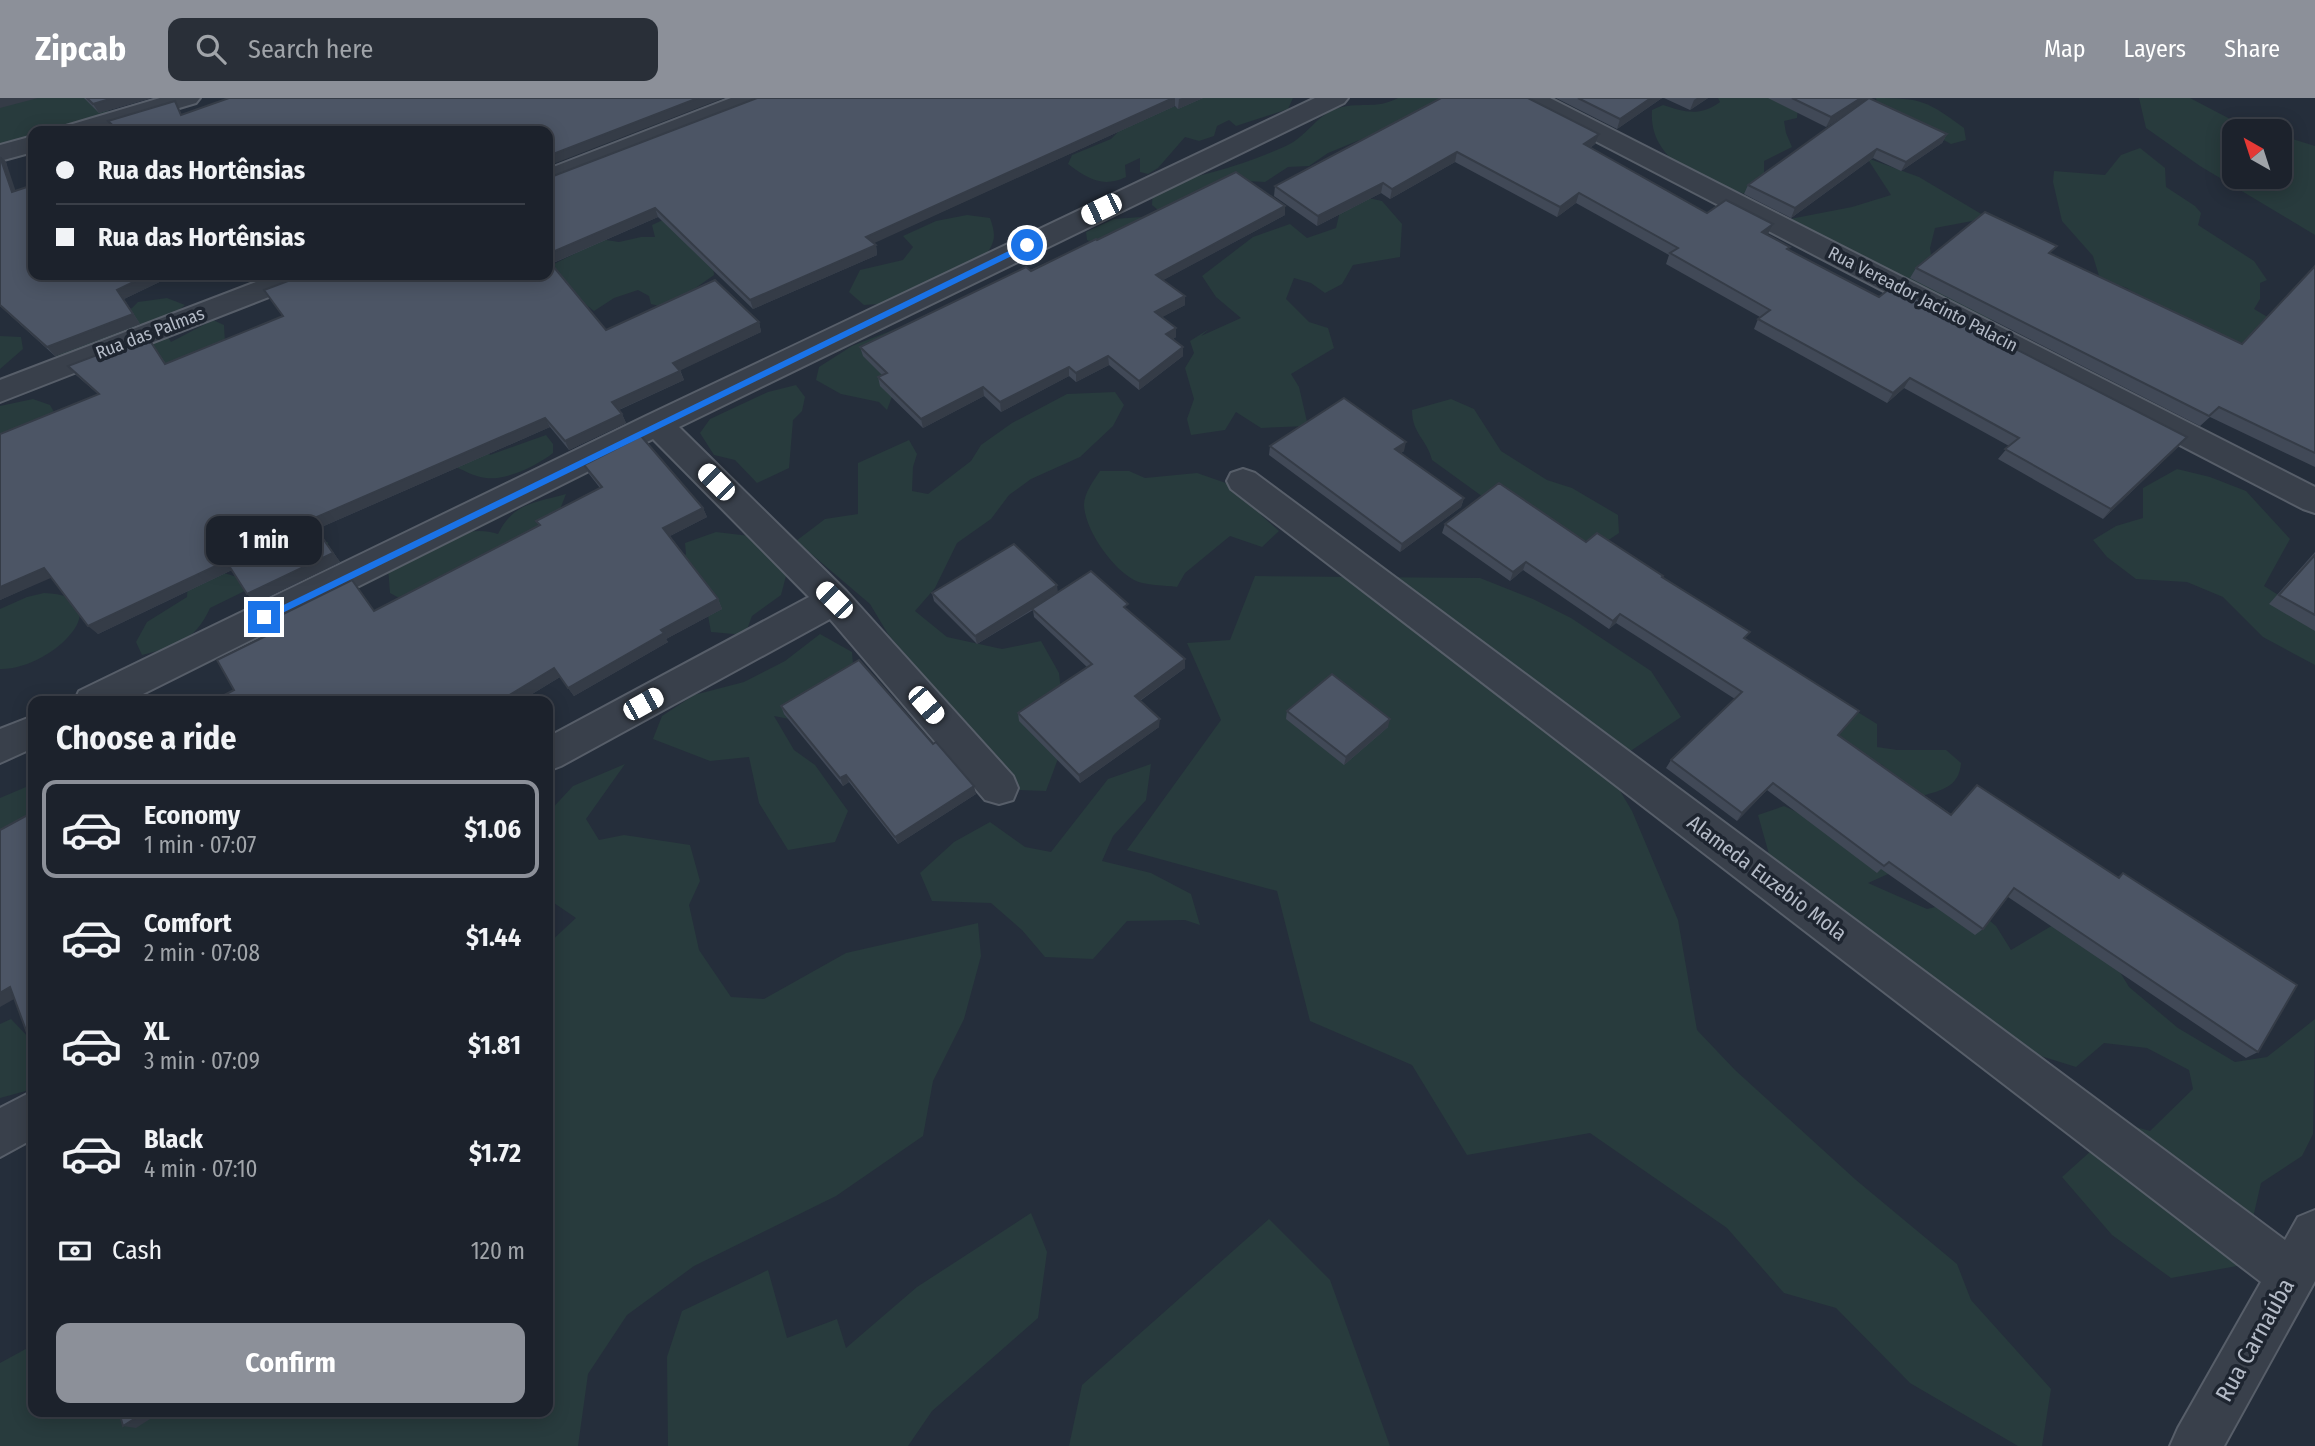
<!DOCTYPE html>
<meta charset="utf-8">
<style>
:root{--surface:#1c222c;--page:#292f38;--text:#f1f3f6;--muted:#a0a4a9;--line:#3a3f48;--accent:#8c9099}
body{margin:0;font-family:"Fira Sans Condensed",sans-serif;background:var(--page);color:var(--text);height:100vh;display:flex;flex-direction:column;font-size:26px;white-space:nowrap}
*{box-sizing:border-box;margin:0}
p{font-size:23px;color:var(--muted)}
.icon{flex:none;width:38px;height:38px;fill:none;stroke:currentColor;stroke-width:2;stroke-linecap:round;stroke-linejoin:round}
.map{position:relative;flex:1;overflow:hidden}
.details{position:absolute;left:28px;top:598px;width:525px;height:721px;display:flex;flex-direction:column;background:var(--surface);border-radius:14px;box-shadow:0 4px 18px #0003,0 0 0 2px var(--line)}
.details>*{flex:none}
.banner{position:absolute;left:28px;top:28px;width:525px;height:154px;border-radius:14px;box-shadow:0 4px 18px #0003,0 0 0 2px var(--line);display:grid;align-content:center;height:154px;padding:0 28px;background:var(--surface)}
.needle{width:46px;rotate:321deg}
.buttons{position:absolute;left:2222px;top:21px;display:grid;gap:14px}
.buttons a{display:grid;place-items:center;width:70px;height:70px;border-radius:14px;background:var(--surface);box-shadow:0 4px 18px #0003,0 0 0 2px var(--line);font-size:35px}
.end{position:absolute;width:32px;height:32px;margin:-16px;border:9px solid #1a73e8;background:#fff;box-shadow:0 0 0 4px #fff}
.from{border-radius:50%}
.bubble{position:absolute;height:49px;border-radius:14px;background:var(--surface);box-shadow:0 4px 18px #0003,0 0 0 2px var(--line);font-size:23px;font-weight:700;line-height:49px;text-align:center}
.car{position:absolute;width:21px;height:42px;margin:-21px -10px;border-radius:9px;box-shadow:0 0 5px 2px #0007;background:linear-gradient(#fff 24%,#345 0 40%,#fff 0 76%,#345 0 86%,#fff 0)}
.banner b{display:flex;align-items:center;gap:24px;height:66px;font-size:26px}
.banner b+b{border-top:2px solid var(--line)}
.banner i{width:18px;height:18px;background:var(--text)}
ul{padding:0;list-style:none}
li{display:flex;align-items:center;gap:21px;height:98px;margin:0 14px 10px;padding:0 14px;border:4px solid transparent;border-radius:14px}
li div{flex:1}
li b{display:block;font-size:26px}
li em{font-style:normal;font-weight:700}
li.selected{border-color:var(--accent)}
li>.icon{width:63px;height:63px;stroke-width:1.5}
h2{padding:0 28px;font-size:32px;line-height:84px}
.pay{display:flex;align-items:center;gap:18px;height:77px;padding:0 28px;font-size:26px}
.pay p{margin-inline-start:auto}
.action{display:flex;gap:14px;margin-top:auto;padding:14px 28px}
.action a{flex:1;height:80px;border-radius:14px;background:var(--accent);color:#fff;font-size:28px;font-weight:700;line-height:80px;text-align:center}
header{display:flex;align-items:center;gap:42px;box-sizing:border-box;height:98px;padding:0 35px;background:var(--accent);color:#fff}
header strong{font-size:33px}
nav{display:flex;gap:38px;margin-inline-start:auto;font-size:24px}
.search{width:490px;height:63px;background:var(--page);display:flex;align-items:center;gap:18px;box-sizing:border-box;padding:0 24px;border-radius:14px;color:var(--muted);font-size:26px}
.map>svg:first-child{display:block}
.green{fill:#283b3d}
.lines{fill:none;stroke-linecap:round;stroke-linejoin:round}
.street-casing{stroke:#575e69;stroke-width:4}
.street{fill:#39404b;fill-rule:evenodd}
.wall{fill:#414957}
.shaded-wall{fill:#353c47}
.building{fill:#4c5565;stroke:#353c47;stroke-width:2}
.route{fill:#1a73e8}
.labels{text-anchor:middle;stroke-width:7;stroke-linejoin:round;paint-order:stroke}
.far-street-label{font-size:18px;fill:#b4bbc7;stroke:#1e2530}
.street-label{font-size:21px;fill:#b4bbc7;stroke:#1e2530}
.near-street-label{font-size:24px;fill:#b4bbc7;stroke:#1e2530}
</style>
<header>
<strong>Zipcab</strong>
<div class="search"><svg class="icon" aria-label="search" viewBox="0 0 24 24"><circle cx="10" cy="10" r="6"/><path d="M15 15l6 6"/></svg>Search here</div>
<nav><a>Map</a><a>Layers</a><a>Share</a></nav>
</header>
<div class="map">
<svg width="2315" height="1348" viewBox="0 0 2315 1348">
<rect width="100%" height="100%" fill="#252e3b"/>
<g class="green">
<path d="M18,0H123L96,23L65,33H33V43L0,52V5Z"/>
<path d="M1047,0L1163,9H1175L1190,0H1293L1288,11L1236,28L1229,22L1217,28L1214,38L1199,43L1185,39L1158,70L1148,76L1140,74V60L1125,67L1126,79C1103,90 1088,81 1068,66L1072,57L1111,41L1118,34Z"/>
<path d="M1398,0H1449L1384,32L1328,55L1309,68L1288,69L1265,84L1246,83L1171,123L1152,107L1153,88C1199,79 1245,67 1288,47C1305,39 1317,18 1335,11C1358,3 1376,12 1398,0Z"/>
<path d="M1718,0H1792L1798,10L1797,20L1784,23L1786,35L1792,49L1764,63V74L1774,84L1753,98C1710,86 1648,67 1652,12L1663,7C1684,14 1700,19 1720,4Z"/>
<path d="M1876,0C1922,0 1927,3 1964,30L1966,42L1951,46L1877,5Z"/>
<path d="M2139,0H2190L2253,33H2235V79H2280V37L2315,48V137L2200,68L2146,30Z"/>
<path d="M2140,50L2165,70L2166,89L2195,108L2201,115L2198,127L2254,163L2267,182L2260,185V201L2254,211L2281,227L2246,246L2171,221L2127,190L2100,181L2093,158L2062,123L2053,84L2054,73L2105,77L2121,57Z"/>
<path d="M1867,60L1919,79L1988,120L1935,130L1930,150L1932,164L2001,223L1974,220L1928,191L1838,145L1806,133L1790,121L1852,109L1891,97Z"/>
<path d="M1364,99L1382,103L1402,126L1400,159L1353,167L1342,186L1325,195L1311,185L1294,180L1286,201L1309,224L1328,230L1334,250L1291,276L1299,289L1308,328L1261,330L1236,314L1225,332L1191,337L1187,321L1194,301L1185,270L1194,255L1190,243L1209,231L1201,238L1241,220L1216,199L1202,178L1253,139L1290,126L1307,140L1336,130L1340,113Z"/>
<path d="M967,117L990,120C996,137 996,144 984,159L879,206L864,207L849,194L860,172L903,162L913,149L903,138L936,123Z"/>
<path d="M1141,119L1144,123L1103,149L1087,142L1086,134L1114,121Z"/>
<path d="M667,120L712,157L714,177L667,210L651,206L649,198L638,192L614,200L594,213L548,177V169L580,153L593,140L619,144L641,139H655L652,127Z"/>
<path d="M167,200L185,207L174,216L167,237L171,244L213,222L224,227L225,245L155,275L59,261L48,251L132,210L138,204Z"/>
<path d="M921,221L887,312L879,304L841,296L816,282L819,269L852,248Z"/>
<path d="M0,238L21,239L23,251L0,271Z"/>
<path d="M796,287L805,299L802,313L793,322L789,370L757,385L735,362L714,357L700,335L710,321L768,294Z"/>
<path d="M1115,294L1124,307L1113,328L1080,359L1031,381L1009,397L991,421L957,445L935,490L915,513L947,539L1002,551L1041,543L1059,575L1066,639L1046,693L1019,692L888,536L870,506L796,443L825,421L858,416V365L909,342L917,356L913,369L912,393L928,396L971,363L981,347L1012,325L1067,296Z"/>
<path d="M33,301L50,307L54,314L52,322L0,354V308Z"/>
<path d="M1451,301L1474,311L1501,353L1547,382L1572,390L1618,417L1619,435L1604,445L1564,440L1508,417L1432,362C1427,341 1412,336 1412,312Z"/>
<path d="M546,337L553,346V355C538,367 506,383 486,380C474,379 461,371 450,366L482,348L490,357Z"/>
<path d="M2177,371L2210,379L2246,393L2290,441L2264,488L2315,520V567L2263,539L2223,499L2187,484L2136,481L2107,459L2093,442L2116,428L2143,420V390Z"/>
<path d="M1100,373H1129L1145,380L1197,375L1243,391L1262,418L1279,433L1262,449L1230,438L1185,475L1177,489C1165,487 1145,488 1134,482C1112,470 1085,432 1084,407C1084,395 1094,382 1100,373Z"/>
<path d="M566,396L557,419L401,501L390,495L388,469C421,454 462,423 498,436C514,404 535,405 566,396Z"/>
<path d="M716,434L750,438L786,478L781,497L752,518L745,537L711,534L705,501L676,466L686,456L685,445Z"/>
<path d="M314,442L328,444V452L210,510C195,543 175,549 142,557L136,544L147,524L187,499L188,483L217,473L234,478Z"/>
<path d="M1255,478L1480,480L1533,501L1571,520L1651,573L1681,619L1629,654L1613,681L1632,713L1678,822L1697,932L1735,972L1856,1082L1957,1166L1971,1202L2051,1291L2042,1348H2018L1910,1285L1836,1210L1784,1195L1727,1130L1590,1035L1467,1057L1412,967L1310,923L1277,793L1127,752L1221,622L1187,545L1230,542Z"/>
<path d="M44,495C124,498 53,572 0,571V511L27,499Z"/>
<path d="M820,536L852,554L855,588L820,627L774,618L794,652L815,667L848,713L835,744L788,752L759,705L749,659L710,663L653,641L662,618L694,597L744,584L785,563Z"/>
<path d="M1856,613L1877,626V649L1897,652H1946L1961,665C1959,689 1942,692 1922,698L1881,666L1847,681L1830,623Z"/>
<path d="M625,666L586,721L599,742L624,737L690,747L700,783L689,807L699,852L731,899L764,901L846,855L978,825L981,858L964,921L933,983L923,1038L836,1098L694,1168L627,1217L588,1276L578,1348H0V1265L33,1247V1314H548V846L576,820L554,805L548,796V715L573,688Z"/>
<path d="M1151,666L1146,702L1113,738L1102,763L1151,775L1191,796L1200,827L1185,822L1127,823L1093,861L1045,859L1022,832L991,805L932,803L920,775L954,744L990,724L1025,749L1051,754L1108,681Z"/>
<path d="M33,686V723L0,737V700Z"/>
<path d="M1784,708L1908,767L1868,785L1927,811L1965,802L1996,828L2011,852L2070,817L2101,843L2129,889L2178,930L2235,964L2267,959L2315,921L2313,1036L2302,1058L2261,1085L2249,1137L2259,1164L2171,1180L2112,1137L2062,1079L2122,1025L2150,1033L2193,991L2189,972L2147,950L2104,945L2076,969L2022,952L1774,774L1758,717Z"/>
<path d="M11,921L31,942L33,940V991L0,1000V926Z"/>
<path d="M1031,1115L1047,1154L1038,1220L932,1313L908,1348H668L667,1259L682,1213L768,1172L787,1240L837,1221L846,1250L917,1189Z"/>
<path d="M1269,1121L1330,1182L1390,1348H1069L1082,1287Z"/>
</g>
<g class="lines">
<g class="street-casing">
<g id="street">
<path d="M160,0H200L196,5L102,33H62L66,28Z"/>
<path d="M731,0H767L763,5L548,88V71Z"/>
<path d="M1315,0H1348L1344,5L679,329L846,493L1013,678L1018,690L1013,702L999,706L985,702L830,521L561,668L548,673V639L809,499L653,341L127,604H74L79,593L646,318Z"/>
<path d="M1518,0H1550L2315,389V415L2303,411L1522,5Z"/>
<path d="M33,38V54L0,63V47Z"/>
<path d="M274,177H314L310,183L0,304V282Z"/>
<path d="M1243,371L1255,375L2285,1142L2298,1119L2315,1112V1183L2224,1348H2170L2178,1330L2261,1184L1231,391L1227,383L1231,375Z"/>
<path d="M33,618V650L0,665V631Z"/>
<path d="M33,993V1041L0,1059V1010Z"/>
</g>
</g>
<use href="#street" class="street"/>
</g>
<g class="wall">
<path d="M84,0H151L99,15Z"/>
<path d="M757,0H1203L1178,11L1175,8L873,145L876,147L877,157L753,211L658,119L551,166L606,232L759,224L761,234L680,272L684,282L619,312L622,316L626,325L569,352L550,329L317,431L340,464L255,505L232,472L98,536L51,479L0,502V336L98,296L76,277L68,268L147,238L166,266L283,218L548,80Z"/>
<path d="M1441,0L1595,46L1590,50L1707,115L1768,136L1767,137L1789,152L1879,199L2178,349L2103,421L1998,361L2009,348L1904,290L1887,305L1754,231L1758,221L1760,219L1666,166L1669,157L1576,105L1557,119L1455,64L1390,101L1381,95L1317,128L1274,98L1275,88Z"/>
<path d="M1556,0H1662L1617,31Z"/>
<path d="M1664,0H1708L1690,12Z"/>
<path d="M1768,0H1871L1870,1L1947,36L1942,45L1901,73L1873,60L1791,120L1744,96L1748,87L1853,12L1826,29Z"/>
<path d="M0,57L6,64L33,177H174L124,201L140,226L55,258L0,208Z"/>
<path d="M1285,117L1163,182L1185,198V207L1162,219L1176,239L1173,241L1183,258L1139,292L1109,267L1076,284L1069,278L1001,314L984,298L923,330L880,288L878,279L882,277L863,258L860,249L1097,142Z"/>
<path d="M2051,156L2242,246L2315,168V369L2210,319L2200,328L1910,180L1916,170Z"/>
<path d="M1270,348L1404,353L1401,355L1464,400L1461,409L1400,454L1269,357Z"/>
<path d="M584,367L703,410L707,419L670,438L718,501L722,511L666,541L668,544L574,598L560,579L519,604H211L234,592L359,491L374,513L539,428L536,423L600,390L589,376Z"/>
<path d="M1445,426L1586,444L1663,478L1662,480L1746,541L1838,637L1951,716L1977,687L2118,779L2123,775L2258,954L2246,960L2008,799L1983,831L1975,837L1881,771L1877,775L1767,692L1737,723L1666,670L1671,662L1735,601L1616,525L1609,531L1523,472L1510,483L1442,435Z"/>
<path d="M2315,454V533L2269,506Z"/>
<path d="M1058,494L1129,513L1185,561V570L1140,603L1159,629L1080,685L1019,623L1018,615L1087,569L1034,519L1033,512L977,546L934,503L932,495Z"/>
<path d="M781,608L933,646L976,696L898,746L849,684L843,688L784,616Z"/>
<path d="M1287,613L1388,629L1344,667L1286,621Z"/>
</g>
<g class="shaded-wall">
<path d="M0,0H38L0,10Z"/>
<path d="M113,0H151L99,15L93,6Z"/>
<path d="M698,0H724L548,68V58Z"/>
<path d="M1173,0H1175V8L868,148L866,139Z"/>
<path d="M1182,0H1203L1178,11L1179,1Z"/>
<path d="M1651,0H1662L1617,31L1620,21Z"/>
<path d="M1697,0H1708L1690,12L1694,2Z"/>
<path d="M1861,0H1871L1826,29L1831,19Z"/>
<path d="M1599,36L1595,46L1581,56L1584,46Z"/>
<path d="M1947,36L1942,45L1901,73L1906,64Z"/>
<path d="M1877,51L1873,60L1791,120L1795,110Z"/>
<path d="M1457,54L1455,64L1390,101L1392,91Z"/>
<path d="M0,57L6,64L19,103L12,94Z"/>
<path d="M1383,85L1381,95L1317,128L1318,118Z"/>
<path d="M1579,95L1576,105L1557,119L1560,109Z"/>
<path d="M1285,108V117L1156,186V177Z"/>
<path d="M655,110L658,119L548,167V156Z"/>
<path d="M1773,126L1768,136L1757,144L1762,134Z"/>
<path d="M876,147L877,157L753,211L750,202Z"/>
<path d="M148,177H174L124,201L140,226L55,258L47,249L117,192Z"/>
<path d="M252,177H268L255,181Z"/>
<path d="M1185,198V207L1155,223V214Z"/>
<path d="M759,224L761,234L677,274L673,265Z"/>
<path d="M1176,230V239L1166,245V236Z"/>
<path d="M1183,249V258L1139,292V283Z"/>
<path d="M1108,258L1109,267L1076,284V275Z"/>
<path d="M1069,269V278L1001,314L1000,304Z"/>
<path d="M680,273L684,282L616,313L612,304Z"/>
<path d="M1910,280L1904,290L1887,305L1893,295Z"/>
<path d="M983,289L984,298L923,330L921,321Z"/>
<path d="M622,316L626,325L569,352L565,343Z"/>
<path d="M545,320L550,329L317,431L340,464L255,505L247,496L310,422Z"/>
<path d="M2187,339L2178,349L2103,421L2111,411Z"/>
<path d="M1406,344L1404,353L1393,360L1395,351Z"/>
<path d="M1464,400L1461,409L1400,454L1402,446Z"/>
<path d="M703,410L707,419L668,439L663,430Z"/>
<path d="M226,463L234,471L98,536L88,528Z"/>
<path d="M1526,464L1523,472L1510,483L1513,474Z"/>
<path d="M44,470L53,479L0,502V489Z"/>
<path d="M1057,487L1058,495L977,546L975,538Z"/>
<path d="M718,501L722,511L666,541L668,544L574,598L568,590L661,532Z"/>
<path d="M1620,516L1616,525L1609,531L1613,523Z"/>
<path d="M1185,561V570L1135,606V598Z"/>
<path d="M554,570L560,579L519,604H498Z"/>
<path d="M1160,621L1159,629L1080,685L1079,677Z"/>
<path d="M1390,621L1388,629L1344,667L1346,659Z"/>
<path d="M846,677L849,684L843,688L840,680Z"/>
<path d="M1773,685L1767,692L1737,723L1742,715Z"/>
<path d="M974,688L976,696L898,746L895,739Z"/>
<path d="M10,889L23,896L0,909V895Z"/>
<path d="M145,1314H161L136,1330L123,1328Z"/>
</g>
<g class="building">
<path d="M87,0H113L93,6Z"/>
<path d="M229,0H698L548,58V33H119L108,23L175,3L181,17Z"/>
<path d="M757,0H1173L866,139L876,147L750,202L655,110L548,156V80Z"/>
<path d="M1441,0H1528L1599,36L1584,46L1707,115L1726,102L1773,126L1762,134L1790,149L1787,151L1879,199L1893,188L2187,339L2111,411L2005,351L2019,340L1910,280L1893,295L1758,221L1770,212L1670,155L1678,150L1579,95L1560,109L1457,54L1392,91L1383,85L1318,118L1275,88Z"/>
<path d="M1578,0H1651L1620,21Z"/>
<path d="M1792,0H1861L1831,19Z"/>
<path d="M1869,0L1947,36L1906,64L1877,51L1795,110L1748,87Z"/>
<path d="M0,59L12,94L33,87V177H148L117,192L133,216L47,249L0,207Z"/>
<path d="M1236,74L1285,108L1156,177L1185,198L1155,214L1176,230L1166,236L1183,249L1139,283L1108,258L1076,275L1069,269L1000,304L983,289L921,321L878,279L887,275L860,249L1026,169L1031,173L1096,141L1097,142Z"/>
<path d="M1985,114L2057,148L2049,155L2242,246L2315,168V355L2219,309L2209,318L1916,170Z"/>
<path d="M548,162L606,232L715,182L759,224L673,265L680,273L612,304L622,316L565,343L545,320L310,422L333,455L247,496L226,463L88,528L44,470L0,489V336L99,296L68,268L147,238L165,266L283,218L264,192L304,177H548Z"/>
<path d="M1344,300L1406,344L1395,351L1464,400L1402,446L1270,348Z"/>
<path d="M641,338L703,410L663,430L718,501L661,532L664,535L568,590L554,570L498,604H211L234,592L217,562L272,535L265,525L352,482L374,513L540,427L536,423L602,389L584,367Z"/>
<path d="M1499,385L1586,444L1597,435L1663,478L1662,479L1750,534L1744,540L1859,613L1838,637L1951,717L1977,687L2119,780L2123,775L2297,887L2258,954L2014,790L1983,831L1889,764L1884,768L1773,685L1742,715L1671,662L1742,594L1620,516L1613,523L1526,464L1513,474L1445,426Z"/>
<path d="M1014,446L1057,487L975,538L932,495Z"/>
<path d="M2315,457V517L2279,497Z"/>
<path d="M1091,473L1128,506L1124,509L1185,561L1135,598L1160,621L1079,677L1018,615L1092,566L1032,511Z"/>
<path d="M859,562L933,646L936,644L974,688L895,739L846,677L840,680L781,608Z"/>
<path d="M1332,576L1390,621L1346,659L1287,613Z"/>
<path d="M33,714V942L30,943L10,889L0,895V732Z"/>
<path d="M33,1063V1082L28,1066Z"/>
<path d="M119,1314H145L123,1328Z"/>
</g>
<path class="route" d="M1027,144L1030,149L268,522H260L259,519Z"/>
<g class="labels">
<g class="far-street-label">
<text transform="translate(1923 201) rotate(27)" y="6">Rua Vereador Jacinto Palacin</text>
<text transform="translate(150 235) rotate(-21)" y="6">Rua das Palmas</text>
</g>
<g class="street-label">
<text transform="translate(1767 780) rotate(37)" y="7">Alameda Euzebio Mola</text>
</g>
<g class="near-street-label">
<text transform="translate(2255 1242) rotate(-61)" y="8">Rua Carnaúba</text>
</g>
</g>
</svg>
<div class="buttons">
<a><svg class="needle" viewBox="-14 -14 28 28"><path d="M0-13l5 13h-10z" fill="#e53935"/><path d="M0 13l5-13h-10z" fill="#a0a4a9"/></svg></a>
</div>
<i class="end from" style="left:1027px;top:147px"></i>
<i class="end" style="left:264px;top:519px"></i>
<div class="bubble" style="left:206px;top:418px;width:116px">1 min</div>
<i class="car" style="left:1101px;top:111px;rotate:244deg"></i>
<i class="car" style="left:716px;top:384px;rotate:315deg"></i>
<i class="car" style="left:834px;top:502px;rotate:315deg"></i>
<i class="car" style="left:643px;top:606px;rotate:61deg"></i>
<i class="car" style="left:926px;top:607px;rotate:139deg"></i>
<div class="banner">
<b><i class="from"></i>Rua das Hortênsias</b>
<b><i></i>Rua das Hortênsias</b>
</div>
<section class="details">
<h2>Choose a ride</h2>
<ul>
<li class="selected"><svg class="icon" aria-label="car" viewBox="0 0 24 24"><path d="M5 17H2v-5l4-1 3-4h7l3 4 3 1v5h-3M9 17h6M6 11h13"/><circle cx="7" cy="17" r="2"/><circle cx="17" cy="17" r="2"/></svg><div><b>Economy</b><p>1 min · 07:07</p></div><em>$1.06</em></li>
<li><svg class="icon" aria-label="car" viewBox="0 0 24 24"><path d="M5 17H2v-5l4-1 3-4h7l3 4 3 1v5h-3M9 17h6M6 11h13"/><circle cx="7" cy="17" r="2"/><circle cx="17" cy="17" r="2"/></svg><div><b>Comfort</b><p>2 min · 07:08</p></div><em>$1.44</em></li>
<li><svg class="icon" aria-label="car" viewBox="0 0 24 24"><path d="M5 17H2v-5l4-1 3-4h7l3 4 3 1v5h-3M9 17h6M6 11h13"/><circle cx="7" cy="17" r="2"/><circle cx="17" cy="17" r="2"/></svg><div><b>XL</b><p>3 min · 07:09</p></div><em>$1.81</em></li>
<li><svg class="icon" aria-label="car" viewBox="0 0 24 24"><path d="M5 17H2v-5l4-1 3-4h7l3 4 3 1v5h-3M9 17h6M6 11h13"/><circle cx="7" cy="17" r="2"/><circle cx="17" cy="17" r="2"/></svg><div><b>Black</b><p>4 min · 07:10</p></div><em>$1.72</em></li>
</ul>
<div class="pay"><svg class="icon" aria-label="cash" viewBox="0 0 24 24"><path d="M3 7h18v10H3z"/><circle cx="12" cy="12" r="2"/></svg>Cash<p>120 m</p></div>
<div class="action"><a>Confirm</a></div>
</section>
</div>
